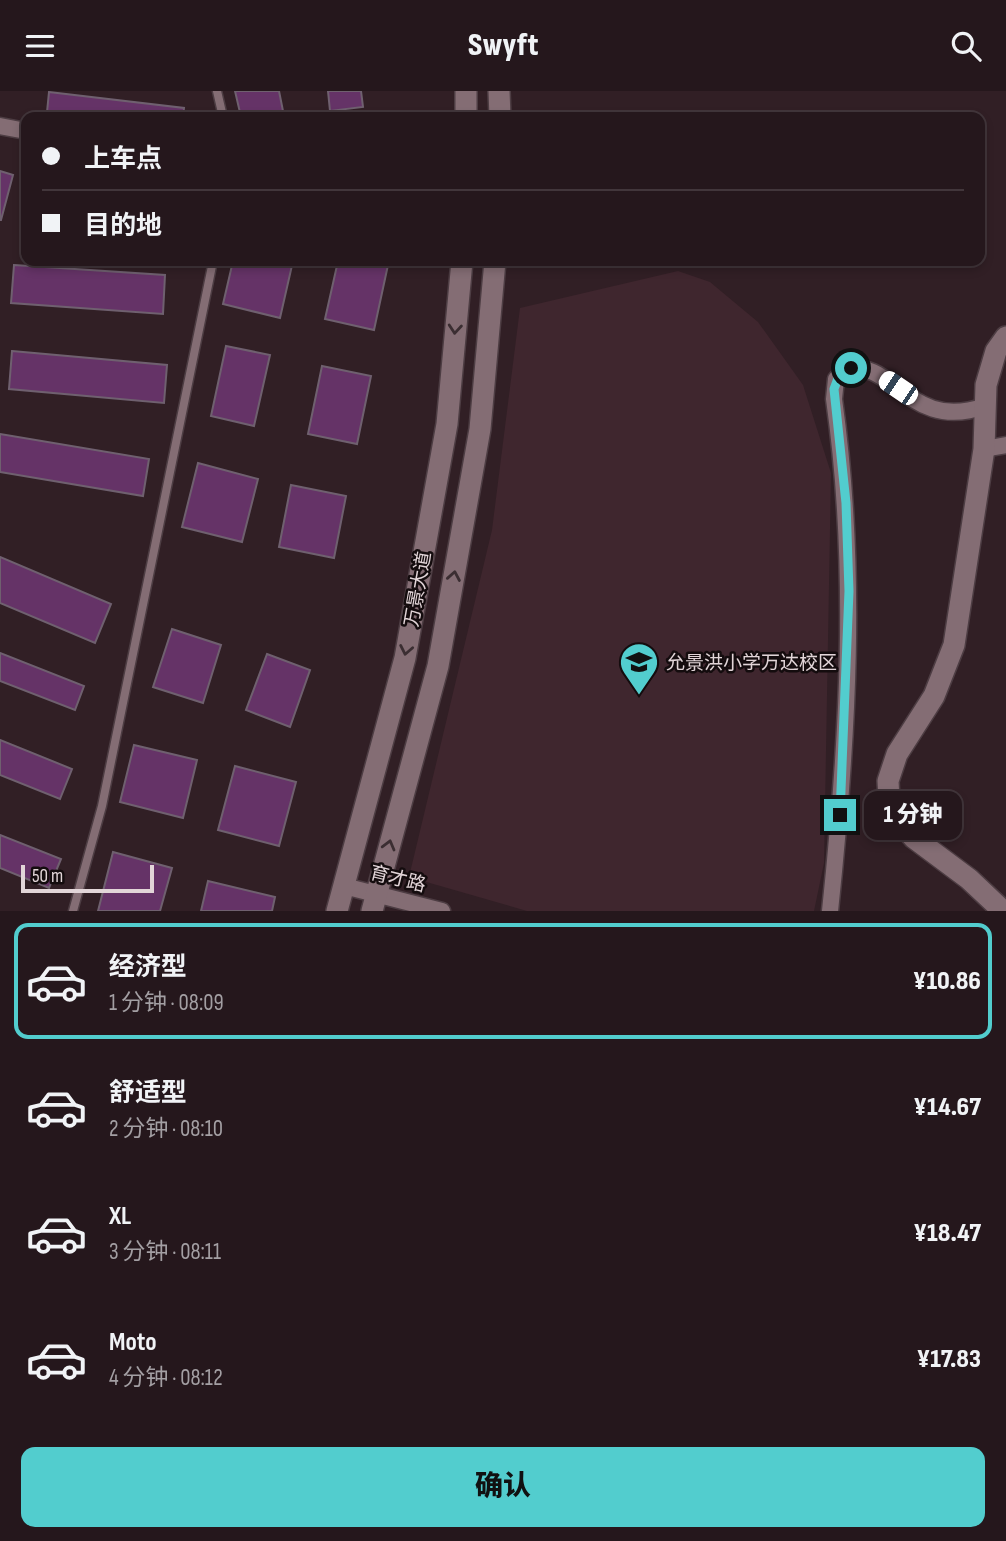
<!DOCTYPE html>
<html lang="zh">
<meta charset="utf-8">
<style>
:root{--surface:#25171c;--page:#2d2025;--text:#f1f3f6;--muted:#a39fa3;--line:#42363b;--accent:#52cdce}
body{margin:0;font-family:"Sofia Sans Condensed","Noto Sans SC",sans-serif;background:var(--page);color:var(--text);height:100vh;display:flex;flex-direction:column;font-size:26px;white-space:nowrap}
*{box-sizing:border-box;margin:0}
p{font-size:23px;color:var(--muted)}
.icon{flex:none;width:38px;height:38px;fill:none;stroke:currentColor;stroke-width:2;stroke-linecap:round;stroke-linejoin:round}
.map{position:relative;height:820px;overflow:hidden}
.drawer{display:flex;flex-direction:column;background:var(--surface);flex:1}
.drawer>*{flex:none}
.banner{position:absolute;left:21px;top:21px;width:964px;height:154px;border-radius:14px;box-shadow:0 4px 10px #0003,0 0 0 2px var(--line);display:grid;align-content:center;height:154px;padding:0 21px;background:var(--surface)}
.scale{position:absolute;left:21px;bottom:18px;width:133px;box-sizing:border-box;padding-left:7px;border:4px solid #e2d5d8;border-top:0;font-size:19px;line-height:24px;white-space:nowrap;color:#e2d5d8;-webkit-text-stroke:5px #140c0e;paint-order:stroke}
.end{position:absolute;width:32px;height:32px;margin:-16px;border:9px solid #52cdce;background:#111;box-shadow:0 0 0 4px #111}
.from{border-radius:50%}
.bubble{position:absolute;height:49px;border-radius:14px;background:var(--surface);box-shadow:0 4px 10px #0003,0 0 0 2px var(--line);font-size:23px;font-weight:800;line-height:49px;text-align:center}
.car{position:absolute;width:21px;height:42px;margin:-21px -10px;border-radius:9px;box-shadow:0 0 5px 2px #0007;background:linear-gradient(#fff 24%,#345 0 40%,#fff 0 76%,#345 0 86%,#fff 0)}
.banner b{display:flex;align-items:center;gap:24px;height:66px;font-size:26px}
.banner b+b{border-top:2px solid var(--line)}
.banner i{width:18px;height:18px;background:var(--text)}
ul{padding:12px 0 0;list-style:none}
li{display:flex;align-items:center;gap:21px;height:116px;margin:0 14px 10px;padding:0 7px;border:4px solid transparent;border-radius:14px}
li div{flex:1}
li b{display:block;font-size:26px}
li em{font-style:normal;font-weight:800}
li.current{border-color:var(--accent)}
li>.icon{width:63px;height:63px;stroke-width:1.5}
.button{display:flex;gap:14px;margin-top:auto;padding:14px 21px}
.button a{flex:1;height:80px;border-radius:14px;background:var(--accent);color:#111;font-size:28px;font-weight:800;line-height:80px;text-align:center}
header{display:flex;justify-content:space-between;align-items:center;height:91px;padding:0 21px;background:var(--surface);font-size:32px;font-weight:800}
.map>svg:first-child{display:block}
.built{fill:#3f262e}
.building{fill:#653367;stroke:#6f606f;stroke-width:2}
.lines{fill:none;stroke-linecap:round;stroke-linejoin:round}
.service-casing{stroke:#4d3d43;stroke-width:11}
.minor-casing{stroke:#4d3d43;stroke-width:19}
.secondary-casing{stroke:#4d3d43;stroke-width:24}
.service{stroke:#846d74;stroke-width:8}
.minor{stroke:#846d74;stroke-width:16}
.secondary{stroke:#846d74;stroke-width:21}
.oneway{stroke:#3b2e32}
.route{stroke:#52cdce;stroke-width:9}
.labels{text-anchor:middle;stroke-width:5;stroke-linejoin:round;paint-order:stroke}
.street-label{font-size:19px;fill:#e2d5d8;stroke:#140c0e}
.poi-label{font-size:19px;fill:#e2d5d8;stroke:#140c0e;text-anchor:start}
</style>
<header><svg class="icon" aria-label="menu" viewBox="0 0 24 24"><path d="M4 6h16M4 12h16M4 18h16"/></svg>Swyft<svg class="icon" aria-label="search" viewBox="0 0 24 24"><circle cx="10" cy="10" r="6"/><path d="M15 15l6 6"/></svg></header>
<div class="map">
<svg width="1006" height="820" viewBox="0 0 1006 820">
<rect width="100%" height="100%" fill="#311f25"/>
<path class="built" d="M678,180L710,191L758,231L803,294L831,382L824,772L814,820H527L409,786L492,439L520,217Z"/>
<g class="building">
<path d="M235,0H279L283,20L241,26Z"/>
<path d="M328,0H361L363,16L330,20Z"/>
<path d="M49,1L184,17L183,26H91L47,21Z"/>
<path d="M0,80L13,84L1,129H0Z"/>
<path d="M233,170H293L280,227L223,213Z"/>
<path d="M338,170H371L388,174L374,239L325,228Z"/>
<path d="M14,174L165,184L163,223L11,212Z"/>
<path d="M226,255L270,264L254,335L211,325Z"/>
<path d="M12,260L167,274L164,312L9,298Z"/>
<path d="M322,275L371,285L357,353L308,343Z"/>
<path d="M0,343L149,368L143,405L0,381Z"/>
<path d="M198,372L258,388L242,451L182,436Z"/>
<path d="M291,394L346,405L334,467L279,456Z"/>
<path d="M0,466L111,513L95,552L0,512Z"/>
<path d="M172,538L221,554L203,612L153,596Z"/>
<path d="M0,562L84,595L75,619L0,590Z"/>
<path d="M267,563L310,579L290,636L246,619Z"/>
<path d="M0,649L72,678L60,708L0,684Z"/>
<path d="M134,654L197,669L183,727L120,711Z"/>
<path d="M235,675L296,691L279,755L218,739Z"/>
<path d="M0,744L61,768L49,797L0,777Z"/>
<path d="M113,761L172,777L160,820H98Z"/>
<path d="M208,790L275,806L272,820H201Z"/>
</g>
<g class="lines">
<g class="service-casing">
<g id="service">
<path d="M217,0L223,26"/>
<path d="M73,820L102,715L213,170"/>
</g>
</g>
<g class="minor-casing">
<g id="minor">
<path d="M0,35L26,40"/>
<path d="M984,358L1006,354"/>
<path d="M344,795L442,820"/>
<path d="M830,820C848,649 858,478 834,308L836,288L845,278C894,267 909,342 985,315"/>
</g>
</g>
<g class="secondary-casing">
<g id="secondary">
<path d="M466,0V26"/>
<path d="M499,0L500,26"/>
<path d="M337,820L405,567L447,333L462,170"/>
<path d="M372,820L438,575L480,338L495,170"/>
<path d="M1003,820L969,788L914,747L899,730L889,708L888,690L897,663L934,605L954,554L984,358L986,294L996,260L1006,246"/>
</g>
</g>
<use href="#service" class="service"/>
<use href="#minor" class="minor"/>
<use href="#secondary" class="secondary"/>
</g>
<defs><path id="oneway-chevron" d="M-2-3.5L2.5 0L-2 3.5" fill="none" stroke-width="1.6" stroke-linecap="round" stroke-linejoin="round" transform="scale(1.75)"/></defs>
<g class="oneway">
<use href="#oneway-chevron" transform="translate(455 238) rotate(95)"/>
<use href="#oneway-chevron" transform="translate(454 485) rotate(-80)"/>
<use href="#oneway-chevron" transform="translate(406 559) rotate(101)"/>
<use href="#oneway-chevron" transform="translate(389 754) rotate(-75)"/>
</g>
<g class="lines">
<path class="route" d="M840,724L849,500L846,412L834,298L840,282L851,277"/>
</g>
<defs>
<g id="school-pin" transform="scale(2.0125)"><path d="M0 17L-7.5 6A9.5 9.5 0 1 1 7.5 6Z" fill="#52cdce" stroke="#140c0e"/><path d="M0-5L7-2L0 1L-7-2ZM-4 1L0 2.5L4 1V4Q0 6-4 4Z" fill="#111"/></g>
</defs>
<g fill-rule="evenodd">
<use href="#school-pin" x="639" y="571"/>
</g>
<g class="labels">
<g class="street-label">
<text transform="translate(417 498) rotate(-80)" y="7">万景大道</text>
<text transform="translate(398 787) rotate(14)" y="7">育才路</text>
</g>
<g class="poi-label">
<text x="666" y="578">允景洪小学万达校区</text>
</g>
</g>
</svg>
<div class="scale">50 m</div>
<i class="end from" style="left:851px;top:277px"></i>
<i class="end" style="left:840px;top:724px"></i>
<div class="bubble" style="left:864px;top:700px;width:98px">1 分钟</div>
<i class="car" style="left:898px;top:297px;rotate:304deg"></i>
<div class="banner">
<b><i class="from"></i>上车点</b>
<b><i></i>目的地</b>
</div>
</div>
<section class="drawer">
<ul>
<li class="current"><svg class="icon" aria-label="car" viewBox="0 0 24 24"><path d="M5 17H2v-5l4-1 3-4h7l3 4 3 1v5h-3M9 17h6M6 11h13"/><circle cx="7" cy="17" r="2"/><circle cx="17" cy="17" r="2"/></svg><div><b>经济型</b><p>1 分钟 · 08:09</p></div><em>¥10.86</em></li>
<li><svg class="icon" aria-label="car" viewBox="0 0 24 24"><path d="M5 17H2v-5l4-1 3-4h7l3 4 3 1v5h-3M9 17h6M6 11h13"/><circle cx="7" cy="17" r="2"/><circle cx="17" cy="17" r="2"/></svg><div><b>舒适型</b><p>2 分钟 · 08:10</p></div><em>¥14.67</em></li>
<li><svg class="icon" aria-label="car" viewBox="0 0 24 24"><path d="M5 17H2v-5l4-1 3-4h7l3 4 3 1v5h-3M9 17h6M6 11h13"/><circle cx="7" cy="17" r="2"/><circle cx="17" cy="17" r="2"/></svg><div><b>XL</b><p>3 分钟 · 08:11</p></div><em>¥18.47</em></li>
<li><svg class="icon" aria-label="car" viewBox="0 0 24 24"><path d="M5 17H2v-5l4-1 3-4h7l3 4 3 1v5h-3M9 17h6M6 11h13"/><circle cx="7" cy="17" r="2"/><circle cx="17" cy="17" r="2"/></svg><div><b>Moto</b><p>4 分钟 · 08:12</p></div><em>¥17.83</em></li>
</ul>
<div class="button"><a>确认</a></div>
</section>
